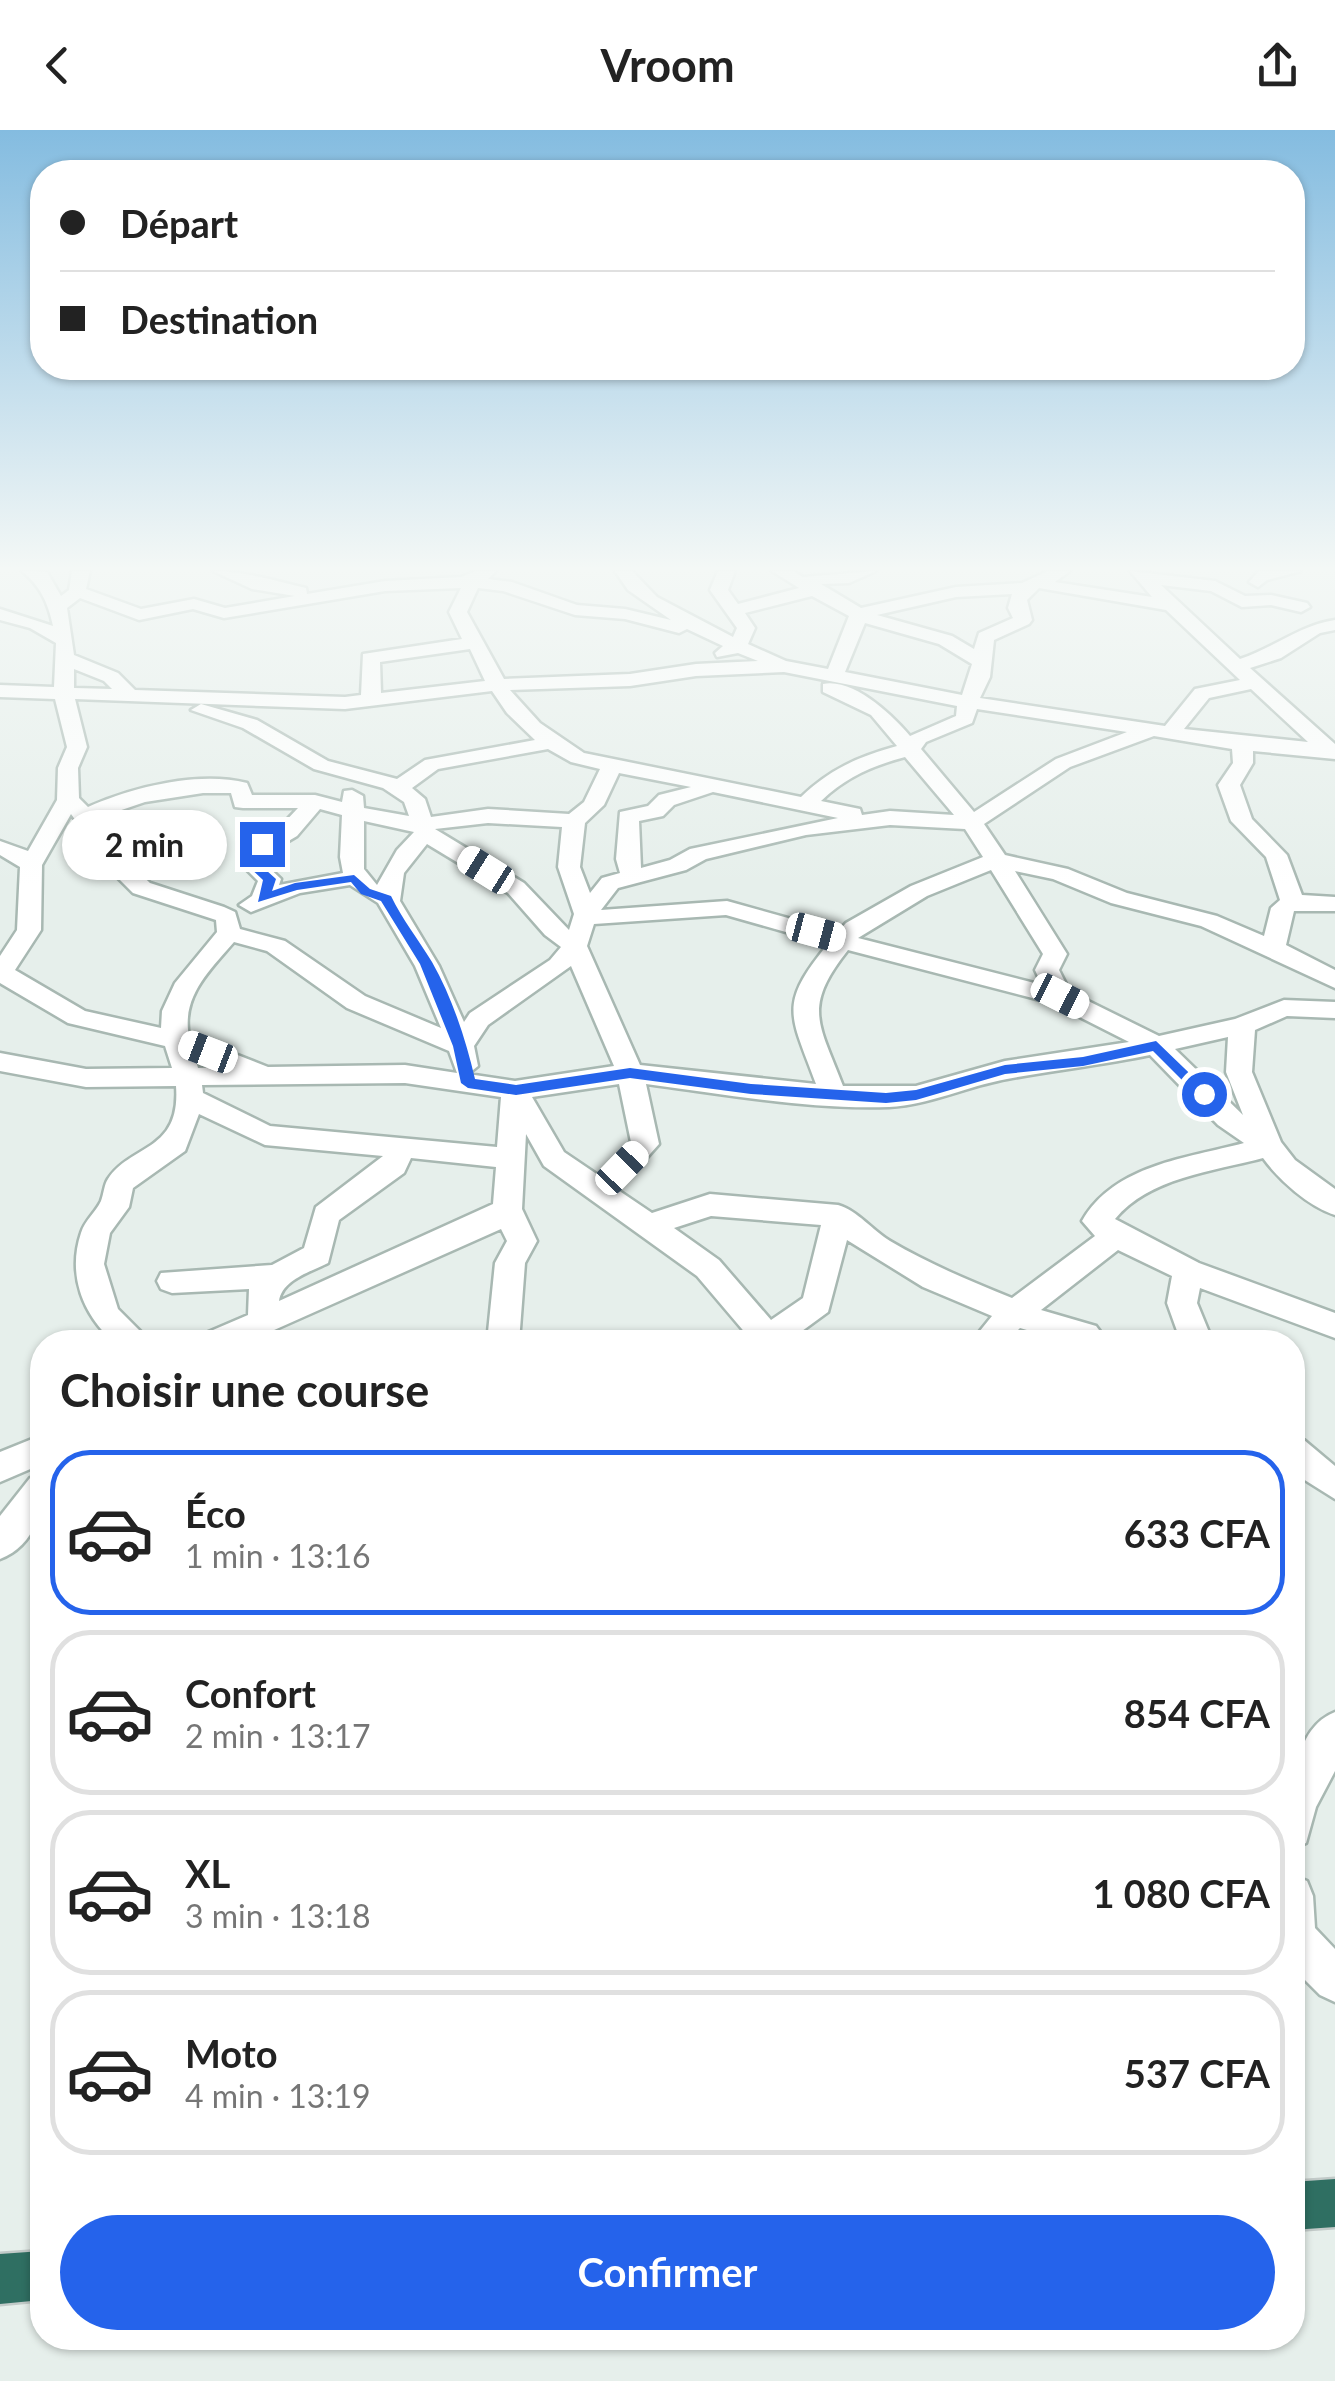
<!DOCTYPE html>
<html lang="fr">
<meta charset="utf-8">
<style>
:root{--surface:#fff;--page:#f6f6f6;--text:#222;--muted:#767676;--line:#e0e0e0;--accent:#2563eb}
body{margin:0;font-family:Lato,sans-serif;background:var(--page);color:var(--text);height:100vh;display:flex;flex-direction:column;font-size:38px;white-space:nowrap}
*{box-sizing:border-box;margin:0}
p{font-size:32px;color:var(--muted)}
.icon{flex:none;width:55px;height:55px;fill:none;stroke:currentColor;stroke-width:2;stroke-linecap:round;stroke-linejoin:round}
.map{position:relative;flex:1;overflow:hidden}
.sheet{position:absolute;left:30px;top:1200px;width:1275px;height:1020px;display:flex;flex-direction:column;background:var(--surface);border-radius:40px;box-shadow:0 2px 8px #0004}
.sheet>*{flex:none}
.banner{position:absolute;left:30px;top:30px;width:1275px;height:220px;border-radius:40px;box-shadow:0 2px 8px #0004;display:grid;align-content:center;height:220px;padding:0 30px;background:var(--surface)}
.end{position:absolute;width:45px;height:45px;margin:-22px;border:12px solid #2563eb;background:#fff;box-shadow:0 0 0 5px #fff}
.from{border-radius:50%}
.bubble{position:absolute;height:70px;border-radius:35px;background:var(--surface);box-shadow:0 2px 8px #0004;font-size:32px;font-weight:700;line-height:70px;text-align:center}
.car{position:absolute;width:30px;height:60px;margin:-30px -15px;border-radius:12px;box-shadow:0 0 8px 2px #0007;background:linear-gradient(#fff 24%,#345 0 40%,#fff 0 76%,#345 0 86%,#fff 0)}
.banner b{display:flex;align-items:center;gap:35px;height:95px;font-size:38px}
.banner b+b{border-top:2px solid var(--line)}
.banner i{width:25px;height:25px;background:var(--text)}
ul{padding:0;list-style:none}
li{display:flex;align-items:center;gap:30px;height:165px;margin:0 20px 15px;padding:0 10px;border:5px solid var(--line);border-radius:40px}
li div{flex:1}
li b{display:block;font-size:38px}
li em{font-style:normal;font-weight:700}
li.current{border-color:var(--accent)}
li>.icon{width:90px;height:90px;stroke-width:1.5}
h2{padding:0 30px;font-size:45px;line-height:120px}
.primary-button{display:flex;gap:20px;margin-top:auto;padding:20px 30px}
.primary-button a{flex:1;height:115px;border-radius:60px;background:var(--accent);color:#fff;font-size:40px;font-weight:700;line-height:115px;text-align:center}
header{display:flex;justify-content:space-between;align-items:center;height:130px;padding:0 30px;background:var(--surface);font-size:45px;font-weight:700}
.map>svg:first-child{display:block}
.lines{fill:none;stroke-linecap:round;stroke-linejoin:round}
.minor-casing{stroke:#a8b8b2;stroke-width:5}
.highway-casing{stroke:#c2cac8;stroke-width:5}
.minor{fill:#fff;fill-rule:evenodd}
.highway{fill:#2f6f62;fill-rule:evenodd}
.route{fill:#2563eb}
</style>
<header><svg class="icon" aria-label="back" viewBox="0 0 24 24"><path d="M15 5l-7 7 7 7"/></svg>Vroom<svg class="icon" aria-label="share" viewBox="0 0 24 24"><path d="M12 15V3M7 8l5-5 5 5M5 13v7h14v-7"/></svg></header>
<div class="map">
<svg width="1335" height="2251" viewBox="0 0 1335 2251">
<rect width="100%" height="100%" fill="#e6efeb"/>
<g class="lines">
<g class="minor-casing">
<g id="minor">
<path d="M22,441L47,442L61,466L69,460L72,441H90L86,459L141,479L194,469L225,478L295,466L252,459L213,441C244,441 276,451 306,458L307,464L385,451L461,447L476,441H496L488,449L512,452L577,475L625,479L671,490L628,460L615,441H632L657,467L733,507L737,498L710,460L718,441H735L728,460L738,474L799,458L772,441H793L803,447L876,441L849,453L821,454L861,478L956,457L1022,453L1048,441H1070L1055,452L1152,467L1130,441L1215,451L1245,466L1271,465L1307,473L1310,477L1301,482L1271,475L1242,477L1211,461L1161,455L1240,529C1274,518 1300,495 1335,490V500L1320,503L1281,528L1250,538L1335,614V629L1253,621V633L1240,655L1252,689L1287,725L1302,765L1335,767V781H1294L1286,815L1335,840V858L1201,796L1111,773L1053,749L1015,741L1067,824L1059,840L1070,862L1159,906L1235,889L1284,870L1335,872V888L1287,886L1255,900L1252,942L1281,1012L1295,1030L1335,1059V1085C1308,1076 1279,1050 1263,1028C1214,1041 1148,1048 1115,1089L1199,1133L1335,1183V1208L1200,1158L1197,1173L1213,1212H1181L1167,1173L1172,1146L1118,1120L1041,1180L1096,1196L1108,1212H1068L1020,1198L1006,1212H971L992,1186L923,1157L847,1110L828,1182L787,1212H753L697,1146L544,1036L526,1004L522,1079L537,1111L525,1133L519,1212H487L495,1133L507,1111L501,1099L247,1212H201L206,1203L248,1185L249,1159L172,1163L161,1159L157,1151L161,1143L272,1135L304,1118L316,1077L383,1026L265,1015L199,984L185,1021L133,1058L129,1077L110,1103L104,1134L118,1179L151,1212H114C83,1185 67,1145 81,1103C85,1090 96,1082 101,1071C104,1063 104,1055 108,1049C131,1014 181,1022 176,956L86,957L0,941V923L86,939L172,938L165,916L68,893L0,853V826L17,800L20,737L0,725V711L28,721L57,670L58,638L67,617L55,569L0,567V555L54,557L56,513L30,498L0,490V479L53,496C48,472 40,456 22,441ZM461,458L449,482L462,509L363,524L361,565L345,567L135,560L118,543L74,525L67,478L80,468L139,490L193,479L224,488L385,461ZM478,458L503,461L575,485L625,489L679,503L687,499L723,516L715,523L717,527L738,523L758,531L696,534L630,544L504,549L467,482ZM1039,458L1166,480L1240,550L1195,559L1165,596L980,568L990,547L994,510L1029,494L1032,490L1027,470ZM1012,464L1008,478L1013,488L979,503L974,519L952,506L877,485L956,467ZM812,466L849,486L828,539L786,531L748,514L755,498L745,483ZM865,493L939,514L972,534L962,565L845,542ZM470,519L485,551L381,563L380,532ZM74,539L104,551L112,559L74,558ZM784,542L957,576L956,586L910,606C892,585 854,548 823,554V562L871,585L897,616C858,627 830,639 801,667L584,623L540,593L510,560L630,556L696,546ZM1251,559L1308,612L1184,599L1209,568ZM492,561L507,583L535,610L425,630L397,649L328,631L257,590L201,574L191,580L243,598L314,639L383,658L404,672L409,686L364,678L363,666L352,660L344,661L342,672L315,665H252L247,653C198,641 134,657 88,677L79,668L78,638L87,617L75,569L345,579ZM977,579L1127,602L1056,629L974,682L921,619L926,612L972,593ZM1154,606L1232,619L1233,633L1218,655L1231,691L1266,727L1280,770L1271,778L1264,806L1217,786L1127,763L1068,739L1005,725L984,694L1070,637ZM548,619L571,632L600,639L584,672L569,684L488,679L431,687L425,669L412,658L438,639ZM905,627L954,685L890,681L862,685L860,679L821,671C846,647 872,636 905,627ZM619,643L691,657L659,665L648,676L620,682L616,729L620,743L602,748L590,763L580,737L585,693L604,675ZM713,662L838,688L690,719L670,730L641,738L639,691L663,686L674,675ZM203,663H231L235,677L243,678H298L281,696L241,723L240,733L258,751L252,766L239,775L251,782L300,763L350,755L378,773L415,836L441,898L365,866L285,811L240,799L235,782L224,777L150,753L131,735L98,688L145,672ZM320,679L342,685L340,727L343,743L279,755L281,749L262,731L263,726L297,706ZM71,684L115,745L133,763L216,790L217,802L175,853L162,881L161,898L85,881L15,840L41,800L42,735ZM364,691L414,702L397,720L377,755L364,739ZM488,693L562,697L558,737L574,784L569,800L524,753L435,699ZM890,695L965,699L983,727L911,756L846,793L838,802L727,771L601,780L618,758L686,740L706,729L806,705ZM427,714L508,763L545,805L561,817L550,830L470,883L464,892L439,836L400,771L404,743ZM991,740L1043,824L1035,840L1042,855L858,808L927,766ZM726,785L828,814C777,876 791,885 816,954L640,935L587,816L594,794ZM234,812L267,821L347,878L449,921L457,943L405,935L268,937L189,906C181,866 211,839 234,812ZM848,820L1052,873L1129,912L1005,931L916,956H843C819,893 802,878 848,820ZM571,836L614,936L515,951L468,944L478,936L474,916L488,895ZM1228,907L1226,942L1243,985L1175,919ZM1150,925L1218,995L1244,1013C1187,1028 1114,1035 1082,1091L1095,1106L1012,1168C970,1151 929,1134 890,1111C872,1100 858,1081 838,1075L710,1064L652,1083L618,1060L659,1014L646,954C724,964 810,980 889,977C930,975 967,956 1007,949C1055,940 1103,935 1150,925ZM195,927L224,937L198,938ZM405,953L501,967L497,1017L270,996L203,963L202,955ZM619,954L631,1012L598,1045L564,1022L532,967ZM411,1028L496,1037L493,1074L279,1171C282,1150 310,1142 328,1133L339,1090L404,1043ZM711,1086L821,1095L803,1168L771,1190L719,1130L674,1098Z"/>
<path d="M1259,441H1301L1267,450L1258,457L1249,452Z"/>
<path d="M42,1305V1334L0,1352V1322Z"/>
<path d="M1292,1306L1304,1310L1335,1336V1369L1292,1342Z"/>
<path d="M42,1344C44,1378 36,1415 0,1429V1386L30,1348Z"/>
<path d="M1335,1582V1641L1316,1677L1306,1713L1292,1719C1292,1677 1287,1601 1335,1582Z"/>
<path d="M1292,1745L1307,1751L1313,1766L1315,1798L1335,1819V1872L1320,1865L1292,1837Z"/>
</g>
</g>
<g class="highway-casing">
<g id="highway">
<path d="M1335,2049V2097L1292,2100V2052Z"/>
<path d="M42,2121V2170L0,2174V2124Z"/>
</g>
</g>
<use href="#minor" class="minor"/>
<use href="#highway" class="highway"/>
</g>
<linearGradient id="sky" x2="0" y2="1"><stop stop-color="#84bce0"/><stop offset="0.58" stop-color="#f4f8f6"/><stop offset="1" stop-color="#f4f8f6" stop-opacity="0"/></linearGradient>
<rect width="1335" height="756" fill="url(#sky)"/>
<path class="route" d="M262,711L268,714L258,724L257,732L276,749L272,761L295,753L354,745L370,759L391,766C402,789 418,809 432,832C452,867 466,910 475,949L516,955L630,938L751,954L886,963L916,960L1005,935L1083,927L1156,911L1211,964L1199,967L1153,921L1083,936L1005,944L916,970L886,973L751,964L630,948L516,965L468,958L461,953L453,916L420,834L381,771L361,764L351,752L297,760L258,772L263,750L245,733L248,721Z"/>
</svg>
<i class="end from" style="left:1204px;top:964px"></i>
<i class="end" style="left:262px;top:714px"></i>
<div class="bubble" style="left:62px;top:680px;width:165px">2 min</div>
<i class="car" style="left:486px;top:740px;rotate:302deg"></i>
<i class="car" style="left:816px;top:802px;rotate:105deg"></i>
<i class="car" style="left:1060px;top:866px;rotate:117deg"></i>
<i class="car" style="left:208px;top:922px;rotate:291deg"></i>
<i class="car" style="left:622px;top:1038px;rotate:44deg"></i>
<div class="banner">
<b><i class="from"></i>Départ</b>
<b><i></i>Destination</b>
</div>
<section class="sheet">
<h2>Choisir une course</h2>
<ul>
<li class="current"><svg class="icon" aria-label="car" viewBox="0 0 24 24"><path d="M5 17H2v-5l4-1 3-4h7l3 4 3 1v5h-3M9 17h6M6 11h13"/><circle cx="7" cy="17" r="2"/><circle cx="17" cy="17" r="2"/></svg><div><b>Éco</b><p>1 min · 13:16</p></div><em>633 CFA</em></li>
<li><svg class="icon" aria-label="car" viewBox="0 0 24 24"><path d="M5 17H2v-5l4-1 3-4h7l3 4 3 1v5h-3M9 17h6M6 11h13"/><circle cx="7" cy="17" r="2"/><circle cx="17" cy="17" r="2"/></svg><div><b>Confort</b><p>2 min · 13:17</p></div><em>854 CFA</em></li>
<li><svg class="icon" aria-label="car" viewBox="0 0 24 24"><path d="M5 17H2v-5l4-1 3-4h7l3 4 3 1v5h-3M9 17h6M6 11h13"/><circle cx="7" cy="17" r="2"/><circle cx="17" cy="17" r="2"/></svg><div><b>XL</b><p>3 min · 13:18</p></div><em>1 080 CFA</em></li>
<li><svg class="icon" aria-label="car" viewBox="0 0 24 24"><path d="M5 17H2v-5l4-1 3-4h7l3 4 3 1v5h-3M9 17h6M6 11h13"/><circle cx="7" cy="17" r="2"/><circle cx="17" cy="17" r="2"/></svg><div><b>Moto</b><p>4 min · 13:19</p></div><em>537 CFA</em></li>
</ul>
<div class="primary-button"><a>Confirmer</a></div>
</section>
</div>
